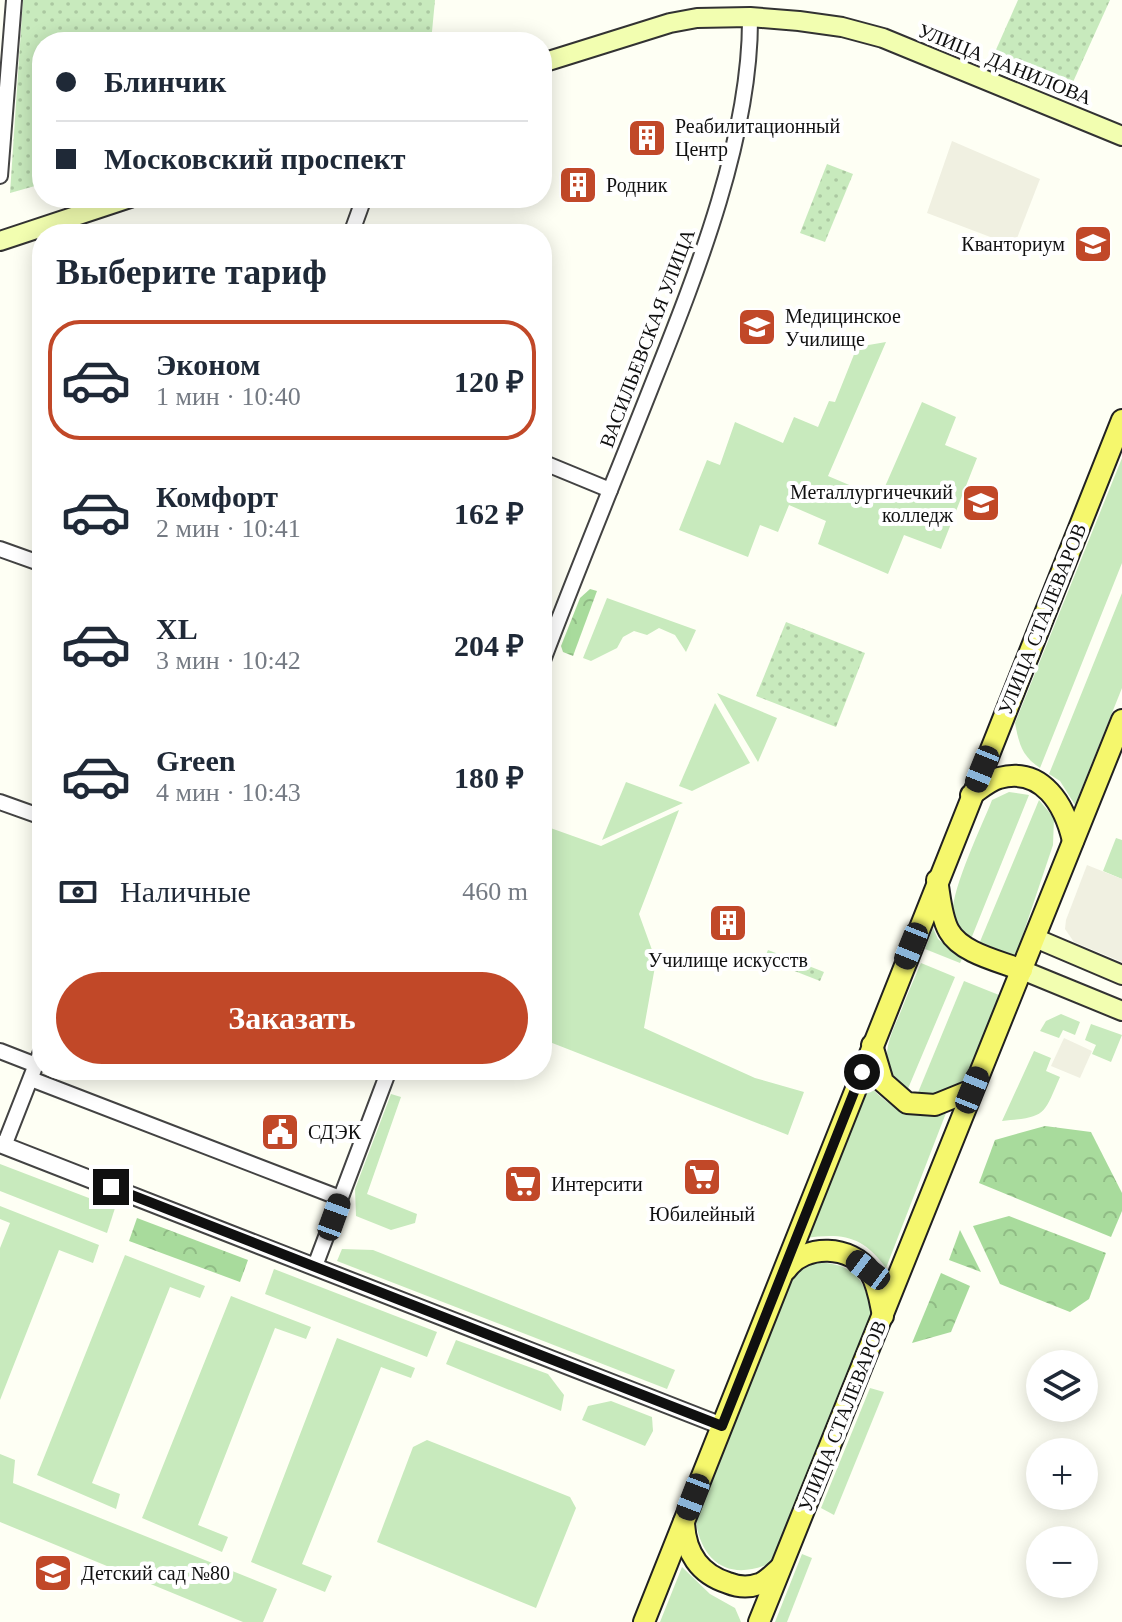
<!DOCTYPE html>
<html lang="ru">
<meta charset="utf-8">
<style>
:root{--surface:#fff;--page:#f2f2f3;--text:#1f2937;--muted:#747a83;--line:#e0e1e3;--accent:#c14828}
body{margin:0;font-family:"Times New Roman",serif;background:var(--page);color:var(--text);height:100vh;display:flex;flex-direction:column;font-size:30px;white-space:nowrap}
*{box-sizing:border-box;margin:0}
p{font-size:26px;color:var(--muted)}
.icon{flex:none;width:44px;height:44px;fill:none;stroke:currentColor;stroke-width:2;stroke-linecap:round;stroke-linejoin:round}
.map{position:relative;flex:1;overflow:hidden}
.drawer{position:absolute;left:32px;top:224px;width:520px;height:856px;display:flex;flex-direction:column;background:var(--surface);border-radius:32px;box-shadow:0 4px 20px #0003}
.drawer>*{flex:none}
.hud{position:absolute;left:32px;top:32px;width:520px;height:176px;border-radius:32px;box-shadow:0 4px 20px #0003;display:grid;align-content:center;height:176px;padding:0 24px;background:var(--surface)}
.fabs{position:absolute;left:1026px;top:1350px;display:grid;gap:16px}
.fabs a{display:grid;place-items:center;width:72px;height:72px;border-radius:50%;background:var(--surface);box-shadow:0 4px 20px #0003;font-size:40px}
.end{position:absolute;width:36px;height:36px;margin:-18px;border:10px solid #101010;background:#fff;box-shadow:0 0 0 4px #fff}
.from{border-radius:50%}
.car{position:absolute;width:24px;height:48px;margin:-24px -12px;border-radius:10px;box-shadow:0 0 6px 2px #0007;background:linear-gradient(#222 24%,#8ab4d8 0 40%,#222 0 76%,#8ab4d8 0 86%,#222 0)}
.hud b{display:flex;align-items:center;gap:28px;height:76px;font-size:30px}
.hud b+b{border-top:2px solid var(--line)}
.hud i{width:20px;height:20px;background:var(--text)}
ul{padding:0;list-style:none}
li{display:flex;align-items:center;gap:24px;height:120px;margin:0 16px 12px;padding:0 8px;border:4px solid transparent;border-radius:32px}
li div{flex:1}
li b{display:block;font-size:30px}
li em{font-style:normal;font-weight:800}
li.active{border-color:var(--accent)}
li>.icon{width:72px;height:72px;stroke-width:1.5}
h2{padding:0 24px;font-size:36px;line-height:96px}
.pay{display:flex;align-items:center;gap:20px;height:88px;padding:0 24px;font-size:30px}
.pay p{margin-inline-start:auto}
.button{display:flex;gap:16px;margin-top:auto;padding:16px 24px}
.button a{flex:1;height:92px;border-radius:48px;background:var(--accent);color:#fff;font-size:32px;font-weight:800;line-height:92px;text-align:center}
.map>svg:first-child{display:block}
.grass{fill:#c8eabd}
.forest{fill:url(#forest-crowns)}
.park{fill:url(#park-dots)}
.plaza{fill:#f0f0e1}
.lines{fill:none;stroke-linecap:round;stroke-linejoin:round}
.minor-casing{stroke:#434343;stroke-width:18}
.tertiary-casing{stroke:#434343;stroke-width:20}
.secondary-casing{stroke:#323232;stroke-width:22}
.primary-casing{stroke:#212121;stroke-width:24}
.minor{stroke:#fff;stroke-width:14}
.tertiary{stroke:#fff;stroke-width:16}
.secondary{stroke:#f2feb0;stroke-width:18}
.primary{stroke:#f5f76c;stroke-width:20}
.route{stroke:#101010;stroke-width:10}
.labels{text-anchor:middle;stroke-width:8;stroke-linejoin:round;paint-order:stroke}
.street-label{font-size:20px;fill:#101010;stroke:#fff}
.poi-label{font-size:20px;fill:#101010;stroke:#fff;text-anchor:start}
</style>
<div class="map">
<svg width="1122" height="1622" viewBox="0 0 1122 1622">
<defs>
<pattern id="forest-crowns" width="20" height="18" patternUnits="userSpaceOnUse" patternTransform="scale(2)"><rect width="20" height="18" fill="#a8db9c"/><path d="M2 6a3 3 0 1 1 6 0M12 15a3 3 0 1 1 6 0" fill="none" stroke="#90bb85"/></pattern>
<pattern id="park-dots" width="8" height="8" patternUnits="userSpaceOnUse" patternTransform="scale(2)"><rect width="8" height="8" fill="#c8eabd"/><path d="M2 2h.1M6 6h.1" fill="none" stroke="#abc8a1" stroke-width="1.8" stroke-linecap="round"/></pattern>
</defs>
<rect width="100%" height="100%" fill="#fefff4"/>
<g class="grass">
<path d="M886,342L828,476L880,498L922,402L956,417L945,445L977,458L941,549L904,535L888,574L818,544L826,521L789,505L778,532L760,525L748,557L679,530L707,460L720,465L735,422L783,443L794,417L818,427L829,401L835,402L857,347Z"/>
<path d="M1122,458V563L1040,768C1022,756 1019,744 1015,723Z"/>
<path d="M1122,593V688L1075,805L1060,781L1049,774Z"/>
<path d="M607,598L696,630L686,652L675,635L659,628L647,635L634,631L623,637L617,648L591,661L583,658Z"/>
<path d="M717,693L777,718L758,762Z"/>
<path d="M715,703L750,763L692,791L679,786Z"/>
<path d="M626,782L683,803L602,840Z"/>
<path d="M1009,792L1029,795L971,939C963,935 955,931 953,921C947,897 982,826 992,800Z"/>
<path d="M1039,800L1054,818L1053,845L1015,958L979,944Z"/>
<path d="M679,810L639,914L656,961L644,1028L755,1078L804,1092L788,1135L542,1039V825L601,846Z"/>
<path d="M1116,838L1122,840V879L1103,871Z"/>
<path d="M933,928L938,939L962,959L960,963L925,949Z"/>
<path d="M921,963L955,977L907,1091C876,1063 887,1044 901,1011C907,995 914,979 921,963Z"/>
<path d="M964,981L999,995L964,1085L939,1097L917,1095Z"/>
<path d="M1061,1014L1080,1022L1075,1035L1063,1030L1059,1038L1040,1031L1046,1021Z"/>
<path d="M1091,1024L1122,1035L1111,1062L1092,1054L1096,1045L1085,1040Z"/>
<path d="M1034,1051L1051,1058L1046,1071L1060,1077C1043,1116 1046,1117 1002,1121Z"/>
<path d="M866,1083C895,1111 906,1119 946,1113L886,1268C863,1236 843,1233 805,1238Z"/>
<path d="M391,1094L401,1097L367,1194L417,1214L415,1223L391,1230L356,1216L355,1189Z"/>
<path d="M0,1164L115,1208L107,1233L0,1191Z"/>
<path d="M0,1206L99,1245L93,1263L59,1250L0,1400V1248L10,1223L0,1219Z"/>
<path d="M342,1249L373,1250L675,1370L667,1389L337,1261Z"/>
<path d="M125,1255L205,1286L200,1298L170,1287L92,1483L120,1494L116,1509L37,1475Z"/>
<path d="M817,1262C854,1265 863,1276 872,1312L771,1563C728,1582 700,1562 695,1516L788,1281L801,1268Z"/>
<path d="M274,1269L437,1332L427,1357L265,1294Z"/>
<path d="M231,1296L311,1327L306,1339L275,1328L198,1525L228,1537L222,1552L142,1518Z"/>
<path d="M337,1338L415,1368L411,1378L381,1367L302,1564L332,1576L325,1592L251,1562Z"/>
<path d="M456,1340L548,1374L564,1395L561,1411L446,1364Z"/>
<path d="M870,1388L884,1392L834,1515L821,1508Z"/>
<path d="M611,1401L652,1417L653,1431L645,1446L582,1420L588,1406Z"/>
<path d="M427,1440L570,1497L576,1508L536,1608L377,1542L413,1447Z"/>
<path d="M0,1454L15,1460L13,1483L277,1589L263,1622H243L0,1522Z"/>
<path d="M802,1554L812,1558L787,1622H775Z"/>
<path d="M682,1567L710,1594L735,1608L741,1622H660Z"/>
</g>
<g class="forest">
<path d="M590,589L597,591L573,656L563,652L561,646L580,598Z"/>
<path d="M1045,1126L1091,1132L1122,1193V1211L1111,1237L979,1183L995,1140Z"/>
<path d="M1009,1216L1106,1253L1089,1299L1070,1312L1000,1284L973,1226Z"/>
<path d="M137,1218L248,1260L240,1282L129,1241Z"/>
<path d="M960,1230L981,1272L949,1260Z"/>
<path d="M941,1273L970,1286L951,1332L912,1343Z"/>
</g>
<g class="park">
<path d="M23,0H435L431,42H42V184L10,193Z"/>
<path d="M1018,0H1110L1073,82L995,52Z"/>
<path d="M827,164L853,174L825,242L800,233Z"/>
<path d="M786,622L865,653L836,727L756,696Z"/>
<path d="M768,950L824,972L820,981L764,959Z"/>
</g>
<g class="plaza">
<path d="M952,141L1040,179L1014,246L927,213Z"/>
<path d="M1087,865L1122,879V962L1074,942L1065,929L1066,920Z"/>
<path d="M1064,1038L1092,1051L1080,1078L1051,1066Z"/>
</g>
<g class="lines">
<g class="minor-casing">
<g id="minor">
<path d="M0,176L14,0"/>
<path d="M351,234L364,198"/>
<path d="M542,462L610,490"/>
<path d="M0,549L42,564"/>
<path d="M542,663C578,568 617,474 654,380C698,270 751,135 750,17"/>
<path d="M0,802L42,817"/>
<path d="M0,1051L36,1065"/>
<path d="M31,1079L340,1198"/>
<path d="M4,1146L42,1049"/>
<path d="M315,1266L389,1070"/>
</g>
</g>
<g class="tertiary-casing">
<path id="tertiary" d="M0,1144L722,1426"/>
</g>
<g class="secondary-casing">
<g id="secondary">
<path d="M542,63L670,23L697,18L750,17L799,21L842,27L883,38L1122,136"/>
<path d="M0,241L130,198"/>
<path d="M1035,938L1122,975"/>
<path d="M1022,970L1122,1011"/>
</g>
</g>
<g class="primary-casing">
<g id="primary">
<path d="M971,795C980,789 989,781 999,778C1043,766 1065,806 1073,841"/>
<path d="M937,880C940,896 941,917 949,931C961,953 999,961 1022,970"/>
<path d="M872,1045L883,1082L907,1103L935,1105L972,1090"/>
<path d="M786,1270C805,1243 851,1245 870,1272C878,1285 880,1301 883,1316"/>
<path d="M684,1522C685,1552 699,1574 728,1583C738,1587 748,1588 759,1584C766,1582 773,1574 779,1569"/>
<path d="M644,1622L1122,420"/>
<path d="M759,1622L1122,720"/>
</g>
</g>
<use href="#minor" class="minor"/>
<use href="#tertiary" class="tertiary"/>
<use href="#secondary" class="secondary"/>
<use href="#primary" class="primary"/>
</g>
<g class="lines">
<path class="route" d="M111,1187L722,1426L862,1072"/>
</g>
<defs>
<g id="building-square" transform="scale(2)"><rect x="-9" y="-9" width="18" height="18" rx="4" fill="#c14828" stroke="#fff"/><path d="M-4-6H4V6H1V3H-1V6H-4ZM-2.5-4.3h1.7v1.8h-1.7ZM.8-4.3h1.7v1.8H.8ZM-2.5-1h1.7V.8h-1.7ZM.8-1h1.7V.8H.8Z" fill="#fff"/></g>
<g id="university-square" transform="scale(2)"><rect x="-9" y="-9" width="18" height="18" rx="4" fill="#c14828" stroke="#fff"/><path d="M0-5L7-2L0 1L-7-2ZM-4 1L0 2.5L4 1V4Q0 6-4 4Z" fill="#fff"/></g>
<g id="civic-square" transform="scale(2)"><rect x="-9" y="-9" width="18" height="18" rx="4" fill="#c14828" stroke="#fff"/><path d="M-.6-6.5H3V-4.5H.6V-3L4-1V1h2V6H-6V1h2V-1L-.6-3ZM-1.2 2.5V6h2.4V2.5Z" fill="#fff"/></g>
<g id="supermarket-square" transform="scale(2)"><rect x="-9" y="-9" width="18" height="18" rx="4" fill="#c14828" stroke="#fff"/><path d="M-6-5.5h2.5l.6 2H6L4.5 2H-2.5L-4.4-4H-6ZM-1.5 3.2a1.3 1.3 0 1 0 .1 0ZM3 3.2a1.3 1.3 0 1 0 .1 0Z" fill="#fff"/></g>
<g id="school-square" transform="scale(2)"><rect x="-9" y="-9" width="18" height="18" rx="4" fill="#c14828" stroke="#fff"/><path d="M0-5L7-2L0 1L-7-2ZM-4 1L0 2.5L4 1V4Q0 6-4 4Z" fill="#fff"/></g>
</defs>
<g fill-rule="evenodd">
<use href="#building-square" x="647" y="138"/>
<use href="#building-square" x="578" y="185"/>
<use href="#university-square" x="1093" y="244"/>
<use href="#university-square" x="757" y="327"/>
<use href="#university-square" x="981" y="503"/>
<use href="#building-square" x="728" y="923"/>
<use href="#civic-square" x="280" y="1132"/>
<use href="#supermarket-square" x="702" y="1177"/>
<use href="#supermarket-square" x="523" y="1184"/>
<use href="#school-square" x="53" y="1573"/>
</g>
<g class="labels">
<g class="street-label">
<text transform="translate(1005 64) rotate(22)" y="7">УЛИЦА ДАНИЛОВА</text>
<text transform="translate(647 338) rotate(-69)" y="7">ВАСИЛЬЕВСКАЯ УЛИЦА</text>
<text transform="translate(1042 619) rotate(-68)" y="7">УЛИЦА СТАЛЕВАРОВ</text>
<text transform="translate(842 1416) rotate(-68)" y="7">УЛИЦА СТАЛЕВАРОВ</text>
</g>
<g class="poi-label">
<text x="675" y="133">Реабилитационный<tspan x="675" dy="23">Центр</tspan></text>
<text x="606" y="192">Родник</text>
<text x="1065" y="251" text-anchor="end">Кванториум</text>
<text x="785" y="323">Медицинское<tspan x="785" dy="23">Училище</tspan></text>
<text x="953" y="499" text-anchor="end">Металлургичечкий<tspan x="953" dy="23">колледж</tspan></text>
<text x="728" y="967" text-anchor="middle">Училище искусств</text>
<text x="308" y="1139">СДЭК</text>
<text x="551" y="1191">Интерсити</text>
<text x="702" y="1221" text-anchor="middle">Юбилейный</text>
<text x="81" y="1580">Детский сад №80</text>
</g>
</g>
</svg>
<div class="fabs">
<a><svg class="icon" aria-label="layers" viewBox="0 0 24 24"><path d="M12 4l9 5-9 5-9-5zM3 14l9 5 9-5"/></svg></a>
<a>+</a>
<a>−</a>
</div>
<i class="end from" style="left:862px;top:1072px"></i>
<i class="end" style="left:111px;top:1187px"></i>
<i class="car" style="left:982px;top:769px;rotate:202deg"></i>
<i class="car" style="left:911px;top:946px;rotate:202deg"></i>
<i class="car" style="left:972px;top:1090px;rotate:22deg"></i>
<i class="car" style="left:334px;top:1217px;rotate:20deg"></i>
<i class="car" style="left:868px;top:1270px;rotate:307deg"></i>
<i class="car" style="left:693px;top:1497px;rotate:201deg"></i>
<div class="hud">
<b><i class="from"></i>Блинчик</b>
<b><i></i>Московский проспект</b>
</div>
<section class="drawer">
<h2>Выберите тариф</h2>
<ul>
<li class="active"><svg class="icon" aria-label="car" viewBox="0 0 24 24"><path d="M5 17H2v-5l4-1 3-4h7l3 4 3 1v5h-3M9 17h6M6 11h13"/><circle cx="7" cy="17" r="2"/><circle cx="17" cy="17" r="2"/></svg><div><b>Эконом</b><p>1 мин · 10:40</p></div><em>120 ₽</em></li>
<li><svg class="icon" aria-label="car" viewBox="0 0 24 24"><path d="M5 17H2v-5l4-1 3-4h7l3 4 3 1v5h-3M9 17h6M6 11h13"/><circle cx="7" cy="17" r="2"/><circle cx="17" cy="17" r="2"/></svg><div><b>Комфорт</b><p>2 мин · 10:41</p></div><em>162 ₽</em></li>
<li><svg class="icon" aria-label="car" viewBox="0 0 24 24"><path d="M5 17H2v-5l4-1 3-4h7l3 4 3 1v5h-3M9 17h6M6 11h13"/><circle cx="7" cy="17" r="2"/><circle cx="17" cy="17" r="2"/></svg><div><b>XL</b><p>3 мин · 10:42</p></div><em>204 ₽</em></li>
<li><svg class="icon" aria-label="car" viewBox="0 0 24 24"><path d="M5 17H2v-5l4-1 3-4h7l3 4 3 1v5h-3M9 17h6M6 11h13"/><circle cx="7" cy="17" r="2"/><circle cx="17" cy="17" r="2"/></svg><div><b>Green</b><p>4 мин · 10:43</p></div><em>180 ₽</em></li>
</ul>
<div class="pay"><svg class="icon" aria-label="cash" viewBox="0 0 24 24"><path d="M3 7h18v10H3z"/><circle cx="12" cy="12" r="2"/></svg>Наличные<p>460 m</p></div>
<div class="button"><a>Заказать</a></div>
</section>
</div>
